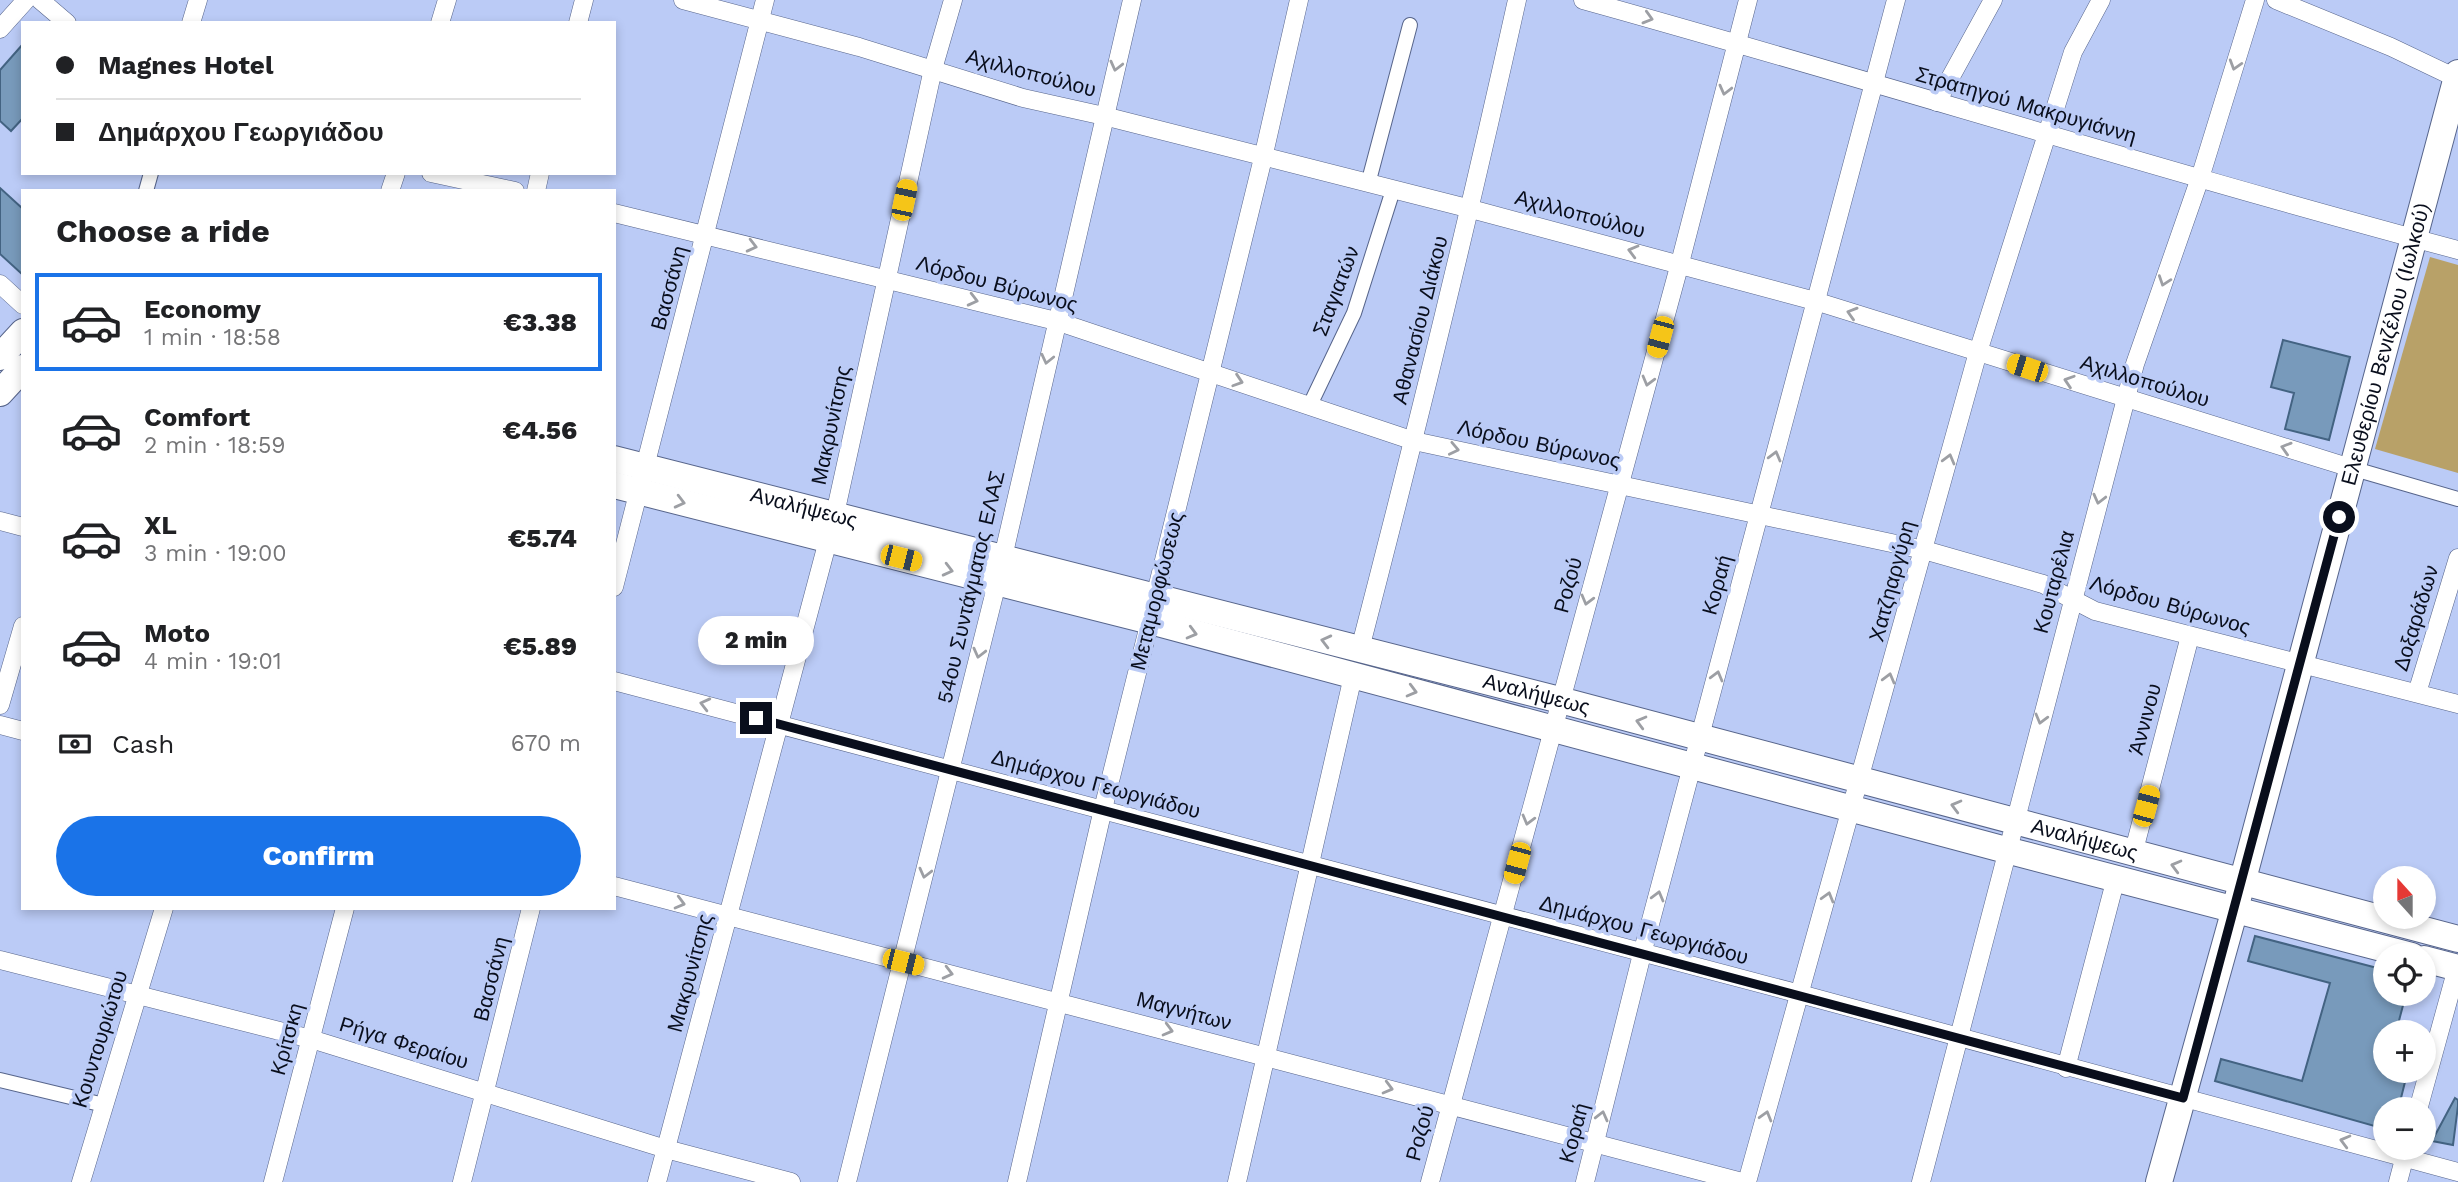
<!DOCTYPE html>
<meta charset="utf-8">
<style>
:root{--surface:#fff;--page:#f6f6f6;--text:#202124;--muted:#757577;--line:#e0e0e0;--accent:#1a73e8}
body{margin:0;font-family:"Work Sans",sans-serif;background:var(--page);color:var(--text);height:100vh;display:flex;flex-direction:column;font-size:26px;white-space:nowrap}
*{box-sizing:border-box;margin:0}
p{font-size:23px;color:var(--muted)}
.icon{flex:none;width:38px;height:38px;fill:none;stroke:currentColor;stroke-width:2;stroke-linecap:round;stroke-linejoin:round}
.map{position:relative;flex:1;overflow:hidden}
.panel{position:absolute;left:21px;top:189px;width:595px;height:721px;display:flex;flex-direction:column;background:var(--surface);border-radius:0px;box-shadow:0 4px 10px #0003}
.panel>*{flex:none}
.banner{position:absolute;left:21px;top:21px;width:595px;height:154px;border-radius:0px;box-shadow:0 4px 10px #0003;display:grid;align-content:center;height:154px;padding:0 35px;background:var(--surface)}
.needle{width:46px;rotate:339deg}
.tools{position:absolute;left:2373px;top:866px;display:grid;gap:14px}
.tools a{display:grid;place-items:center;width:63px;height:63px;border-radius:50%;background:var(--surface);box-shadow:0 4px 10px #0003;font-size:35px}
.end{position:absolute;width:32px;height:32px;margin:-16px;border:9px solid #090e1c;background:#fff;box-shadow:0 0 0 4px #fff}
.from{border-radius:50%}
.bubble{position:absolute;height:49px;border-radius:24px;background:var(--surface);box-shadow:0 4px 10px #0003;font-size:23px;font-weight:800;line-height:49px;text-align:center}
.car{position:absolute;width:21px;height:42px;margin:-21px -10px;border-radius:9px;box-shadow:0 0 5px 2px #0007;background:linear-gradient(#f5c518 24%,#345 0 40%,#f5c518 0 76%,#345 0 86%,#f5c518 0)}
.banner b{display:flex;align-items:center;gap:24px;height:66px;font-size:26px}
.banner b+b{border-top:2px solid var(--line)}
.banner i{width:18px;height:18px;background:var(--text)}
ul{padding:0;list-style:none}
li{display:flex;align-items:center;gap:21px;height:98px;margin:0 14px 10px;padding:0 21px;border:4px solid transparent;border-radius:0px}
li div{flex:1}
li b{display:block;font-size:26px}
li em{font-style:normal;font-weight:800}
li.current{border-color:var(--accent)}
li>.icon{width:63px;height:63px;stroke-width:1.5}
h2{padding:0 35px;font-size:32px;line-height:84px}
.pay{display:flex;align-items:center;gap:18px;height:77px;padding:0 35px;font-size:26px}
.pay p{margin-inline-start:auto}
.action{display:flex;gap:14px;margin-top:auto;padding:14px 35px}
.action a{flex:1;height:80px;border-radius:42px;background:var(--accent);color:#fff;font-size:28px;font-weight:800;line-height:80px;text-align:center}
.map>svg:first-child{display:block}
.green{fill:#b8a168}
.building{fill:#789abb;stroke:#436382;stroke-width:2}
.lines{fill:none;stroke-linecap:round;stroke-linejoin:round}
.pedestrian-casing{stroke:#57658b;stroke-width:16}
.minor-casing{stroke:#57658b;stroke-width:19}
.secondary-casing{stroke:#57658b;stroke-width:28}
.pedestrian{stroke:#fff;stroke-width:14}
.minor{stroke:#fff;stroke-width:18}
.secondary{stroke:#fff;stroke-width:26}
.oneway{stroke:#9d9fa4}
.route{stroke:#090e1c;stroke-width:9}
.labels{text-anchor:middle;stroke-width:7;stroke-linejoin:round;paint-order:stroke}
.street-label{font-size:21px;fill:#090e1c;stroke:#bbcbf6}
</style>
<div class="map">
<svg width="2458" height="1182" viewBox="0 0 2458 1182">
<rect width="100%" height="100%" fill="#bbcbf6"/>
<path class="green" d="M2430,257L2458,265V473L2375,449Z"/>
<g class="building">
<path d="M23,44V118L11,131L0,121V70Z"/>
<path d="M0,188L23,209V275L0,254Z"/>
<path d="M2283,340L2350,357L2329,440L2285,429L2294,393L2271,387Z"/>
<path d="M2255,936L2385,970V994H2406L2396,1032H2385V1072L2406,1078L2398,1110H2385V1129L2215,1081L2221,1059L2302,1081L2330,983L2248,961Z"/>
<path d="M2455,1098L2458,1100V1106L2453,1145L2432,1141Z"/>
</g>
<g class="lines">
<g class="pedestrian-casing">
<g id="pedestrian">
<path d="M1368,184L1410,25"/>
<path d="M146,191L151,173"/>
<path d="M1310,405L1354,313L1393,190"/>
<path d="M2351,468L2458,499"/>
<path d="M0,1080L104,1105"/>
</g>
</g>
<g class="minor-casing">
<g id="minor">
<path d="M40,0L67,23"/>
<path d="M683,0L859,47L1023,98L1104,116L1471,209L1815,301L2351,468"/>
<path d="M1583,0C1875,81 2165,172 2458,250"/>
<path d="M2276,0L2391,47L2458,79"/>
<path d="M191,23L198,0"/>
<path d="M440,23L447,0"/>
<path d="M578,23L584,0"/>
<path d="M0,29L26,0"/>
<path d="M1937,102L1993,0"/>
<path d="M431,173L515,191"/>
<path d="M390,191L396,173"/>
<path d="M536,191L540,173"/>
<path d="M614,213L1056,321L1414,441L1924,550L2043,584L2095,611L2458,704"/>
<path d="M0,284L23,305"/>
<path d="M0,521L23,527"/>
<path d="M614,587L765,0"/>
<path d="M1155,597L1263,158L1299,0"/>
<path d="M1360,649C1416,433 1469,217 1517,0"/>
<path d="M614,681L1800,994L2458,1172"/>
<path d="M2417,693L2458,558"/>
<path d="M0,705L23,626"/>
<path d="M0,725L23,731"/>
<path d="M2133,854L2190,636"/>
<path d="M614,886L1742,1182"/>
<path d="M0,960L311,1039L666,1149L791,1182"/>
<path d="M2066,1068L2116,878"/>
<path d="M2418,1110L2457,968"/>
<path d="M81,1182L164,908"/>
<path d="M273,1182L345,908"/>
<path d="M462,1182L531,908"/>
<path d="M657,1182L835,514L933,69L953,0"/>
<path d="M847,1182L997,583L1132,0"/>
<path d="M1017,1182L1103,809L1150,621"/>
<path d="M1237,1182L1353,676"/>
<path d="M1430,1182L1680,263L1748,0"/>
<path d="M1585,1182L1642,954L1896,0"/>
<path d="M1747,1182L1978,352L2073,52L2101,0"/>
<path d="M1921,1182L2135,364L2200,178L2255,0"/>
<path d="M2398,1182L2407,1148"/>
</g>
</g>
<g class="secondary-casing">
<g id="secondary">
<path d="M0,357L23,332"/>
<path d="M0,393L23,368"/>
<path id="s1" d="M614,459L1560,700L2458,939"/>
<path d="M614,485L1150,621L2006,850L2412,956"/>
<path d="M2424,959L2458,968"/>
<path id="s2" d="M2159,1182L2235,909L2458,73"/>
</g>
</g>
<use href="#pedestrian" class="pedestrian"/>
<use href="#minor" class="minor"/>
<use href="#secondary" class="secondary"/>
</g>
<defs><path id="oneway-chevron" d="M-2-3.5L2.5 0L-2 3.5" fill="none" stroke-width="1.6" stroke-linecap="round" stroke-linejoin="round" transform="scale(1.75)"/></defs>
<g class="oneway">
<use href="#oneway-chevron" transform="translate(1648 18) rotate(16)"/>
<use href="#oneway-chevron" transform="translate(2235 65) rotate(107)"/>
<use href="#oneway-chevron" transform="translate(1116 66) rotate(104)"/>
<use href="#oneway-chevron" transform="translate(1725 90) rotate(104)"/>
<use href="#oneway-chevron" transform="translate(752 246) rotate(14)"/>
<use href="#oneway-chevron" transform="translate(1633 251) rotate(-165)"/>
<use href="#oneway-chevron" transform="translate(2164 281) rotate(109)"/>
<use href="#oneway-chevron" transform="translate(973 300) rotate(14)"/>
<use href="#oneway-chevron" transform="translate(1852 313) rotate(-163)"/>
<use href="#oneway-chevron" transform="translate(1047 359) rotate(103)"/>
<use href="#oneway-chevron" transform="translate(1238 381) rotate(18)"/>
<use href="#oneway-chevron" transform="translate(1648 381) rotate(105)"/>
<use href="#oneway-chevron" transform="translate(2069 381) rotate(-162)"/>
<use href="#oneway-chevron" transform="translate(2286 448) rotate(-163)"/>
<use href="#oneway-chevron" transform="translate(1454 449) rotate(12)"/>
<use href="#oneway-chevron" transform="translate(1775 456) rotate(-75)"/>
<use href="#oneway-chevron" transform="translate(1949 459) rotate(-75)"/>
<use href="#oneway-chevron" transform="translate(2099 499) rotate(104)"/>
<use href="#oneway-chevron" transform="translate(680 502) rotate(14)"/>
<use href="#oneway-chevron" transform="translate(948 570) rotate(14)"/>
<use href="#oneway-chevron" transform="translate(1587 600) rotate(105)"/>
<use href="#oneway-chevron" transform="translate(1192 633) rotate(15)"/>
<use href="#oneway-chevron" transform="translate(1326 641) rotate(-166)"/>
<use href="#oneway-chevron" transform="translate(979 653) rotate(104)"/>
<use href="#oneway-chevron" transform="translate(1717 676) rotate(-75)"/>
<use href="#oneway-chevron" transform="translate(1889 678) rotate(-75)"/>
<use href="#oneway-chevron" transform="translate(1412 691) rotate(15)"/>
<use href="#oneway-chevron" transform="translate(705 704) rotate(-166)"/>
<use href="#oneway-chevron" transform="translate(2041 719) rotate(105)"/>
<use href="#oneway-chevron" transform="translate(1641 722) rotate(-165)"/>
<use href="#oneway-chevron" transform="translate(1956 806) rotate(-165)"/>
<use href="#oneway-chevron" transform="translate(1528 820) rotate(105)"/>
<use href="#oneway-chevron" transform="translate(2176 866) rotate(-165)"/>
<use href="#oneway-chevron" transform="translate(925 873) rotate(104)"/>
<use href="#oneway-chevron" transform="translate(1658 896) rotate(-75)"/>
<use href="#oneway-chevron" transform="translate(1828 897) rotate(-74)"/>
<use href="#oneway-chevron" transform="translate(680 903) rotate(15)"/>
<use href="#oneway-chevron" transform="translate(948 973) rotate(14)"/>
<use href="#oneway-chevron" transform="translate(1168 1030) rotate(15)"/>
<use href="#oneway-chevron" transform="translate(1388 1088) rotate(15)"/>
<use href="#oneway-chevron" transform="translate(1602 1116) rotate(-76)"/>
<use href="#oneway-chevron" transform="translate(1766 1116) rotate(-74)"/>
<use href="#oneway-chevron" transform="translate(2345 1141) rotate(-165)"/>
</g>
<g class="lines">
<path class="route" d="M756,718L2183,1098L2339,517"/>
</g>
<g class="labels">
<g class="street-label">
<text transform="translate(1031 73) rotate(15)" y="7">Αχιλλοπούλου</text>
<text transform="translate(2026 105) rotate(16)" y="7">Στρατηγού Μακρυγιάννη</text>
<text transform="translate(1580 214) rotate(15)" y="7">Αχιλλοπούλου</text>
<text transform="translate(997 284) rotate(15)" y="7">Λόρδου Βύρωνος</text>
<text transform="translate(669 288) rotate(-75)" y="7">Βασσάνη</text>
<text transform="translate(1336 291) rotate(-69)" y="7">Σταγιατών</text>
<text transform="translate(1420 320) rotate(-76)" y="7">Αθανασίου Διάκου</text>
<text dy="7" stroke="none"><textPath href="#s2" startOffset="868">Ελευθερίου Βενιζέλου (Ιωλκού)</textPath></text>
<text transform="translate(2145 381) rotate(17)" y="7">Αχιλλοπούλου</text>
<text transform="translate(831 425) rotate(-78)" y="7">Μακρυνίτσης</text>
<text transform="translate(1539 444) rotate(12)" y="7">Λόρδου Βύρωνος</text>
<text dy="7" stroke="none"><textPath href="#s1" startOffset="196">Αναλήψεως</textPath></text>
<text transform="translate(1892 581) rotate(-75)" y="7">Χατζηαργύρη</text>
<text transform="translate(2054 582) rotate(-75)" y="7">Κουταρέλια</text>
<text transform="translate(1568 585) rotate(-75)" y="7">Ροζού</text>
<text transform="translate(1717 585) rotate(-75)" y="7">Κοραή</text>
<text transform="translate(971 587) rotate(-77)" y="7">54ου Συντάγματος ΕΛΑΣ</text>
<text transform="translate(1157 591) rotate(-76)" y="7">Μεταμορφώσεως</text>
<text transform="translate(2170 605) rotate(16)" y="7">Λόρδου Βύρωνος</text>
<text transform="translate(2416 618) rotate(-73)" y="7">Δοξαράδων</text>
<text dy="7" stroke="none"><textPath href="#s1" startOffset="952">Αναλήψεως</textPath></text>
<text transform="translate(2145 719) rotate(-75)" y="7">Άννινου</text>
<text transform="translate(1096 784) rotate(15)" y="7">Δημάρχου Γεωργιάδου</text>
<text dy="7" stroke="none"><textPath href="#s1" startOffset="1519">Αναλήψεως</textPath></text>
<text transform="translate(1644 930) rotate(15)" y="7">Δημάρχου Γεωργιάδου</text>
<text transform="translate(690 973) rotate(-75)" y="7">Μακρυνίτσης</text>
<text transform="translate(491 979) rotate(-76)" y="7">Βασσάνη</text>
<text transform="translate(1184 1011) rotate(15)" y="7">Μαγνήτων</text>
<text transform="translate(100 1039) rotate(-73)" y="7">Κουντουριώτου</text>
<text transform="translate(287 1039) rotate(-75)" y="7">Κρίτσκη</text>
<text transform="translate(404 1043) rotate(17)" y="7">Ρήγα Φεραίου</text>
<text transform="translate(1420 1133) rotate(-75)" y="7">Ροζού</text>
<text transform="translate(1574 1133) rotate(-75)" y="7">Κοραή</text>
</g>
</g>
</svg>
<div class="tools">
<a><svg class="needle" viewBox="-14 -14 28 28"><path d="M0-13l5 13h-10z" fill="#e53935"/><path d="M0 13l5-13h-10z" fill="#757577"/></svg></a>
<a><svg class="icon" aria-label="locate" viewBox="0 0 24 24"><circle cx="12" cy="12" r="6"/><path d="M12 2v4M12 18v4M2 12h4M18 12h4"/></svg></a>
<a>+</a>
<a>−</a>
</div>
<i class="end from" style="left:2339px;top:517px"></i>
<i class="end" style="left:756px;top:718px"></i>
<div class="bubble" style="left:698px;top:616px;width:116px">2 min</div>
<i class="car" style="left:904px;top:200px;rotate:12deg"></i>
<i class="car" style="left:1660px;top:337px;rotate:195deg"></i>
<i class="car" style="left:2027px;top:368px;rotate:288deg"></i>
<i class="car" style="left:901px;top:558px;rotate:104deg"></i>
<i class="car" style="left:2146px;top:806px;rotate:15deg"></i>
<i class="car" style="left:1517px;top:863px;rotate:195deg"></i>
<i class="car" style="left:903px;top:962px;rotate:104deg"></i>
<div class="banner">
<b><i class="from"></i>Magnes Hotel</b>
<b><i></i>Δημάρχου Γεωργιάδου</b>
</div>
<section class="panel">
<h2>Choose a ride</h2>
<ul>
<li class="current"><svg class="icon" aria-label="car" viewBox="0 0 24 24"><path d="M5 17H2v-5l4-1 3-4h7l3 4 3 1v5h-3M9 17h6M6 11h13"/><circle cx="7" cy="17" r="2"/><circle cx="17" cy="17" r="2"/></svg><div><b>Economy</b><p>1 min · 18:58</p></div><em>€3.38</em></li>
<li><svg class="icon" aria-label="car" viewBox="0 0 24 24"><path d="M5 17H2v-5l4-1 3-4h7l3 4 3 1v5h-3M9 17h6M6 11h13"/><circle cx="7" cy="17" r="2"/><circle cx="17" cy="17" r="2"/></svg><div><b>Comfort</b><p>2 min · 18:59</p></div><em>€4.56</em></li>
<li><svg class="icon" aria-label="car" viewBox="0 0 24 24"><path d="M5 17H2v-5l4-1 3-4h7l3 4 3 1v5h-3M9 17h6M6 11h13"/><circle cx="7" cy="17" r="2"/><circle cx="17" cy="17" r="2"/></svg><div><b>XL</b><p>3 min · 19:00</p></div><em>€5.74</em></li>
<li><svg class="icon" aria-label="car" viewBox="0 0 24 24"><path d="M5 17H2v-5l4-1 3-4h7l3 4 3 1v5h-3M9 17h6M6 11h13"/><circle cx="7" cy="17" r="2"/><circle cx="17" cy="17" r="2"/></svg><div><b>Moto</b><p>4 min · 19:01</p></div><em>€5.89</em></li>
</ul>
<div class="pay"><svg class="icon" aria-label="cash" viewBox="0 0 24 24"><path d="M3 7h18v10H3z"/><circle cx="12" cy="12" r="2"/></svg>Cash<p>670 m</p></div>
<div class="action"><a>Confirm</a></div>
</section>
</div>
